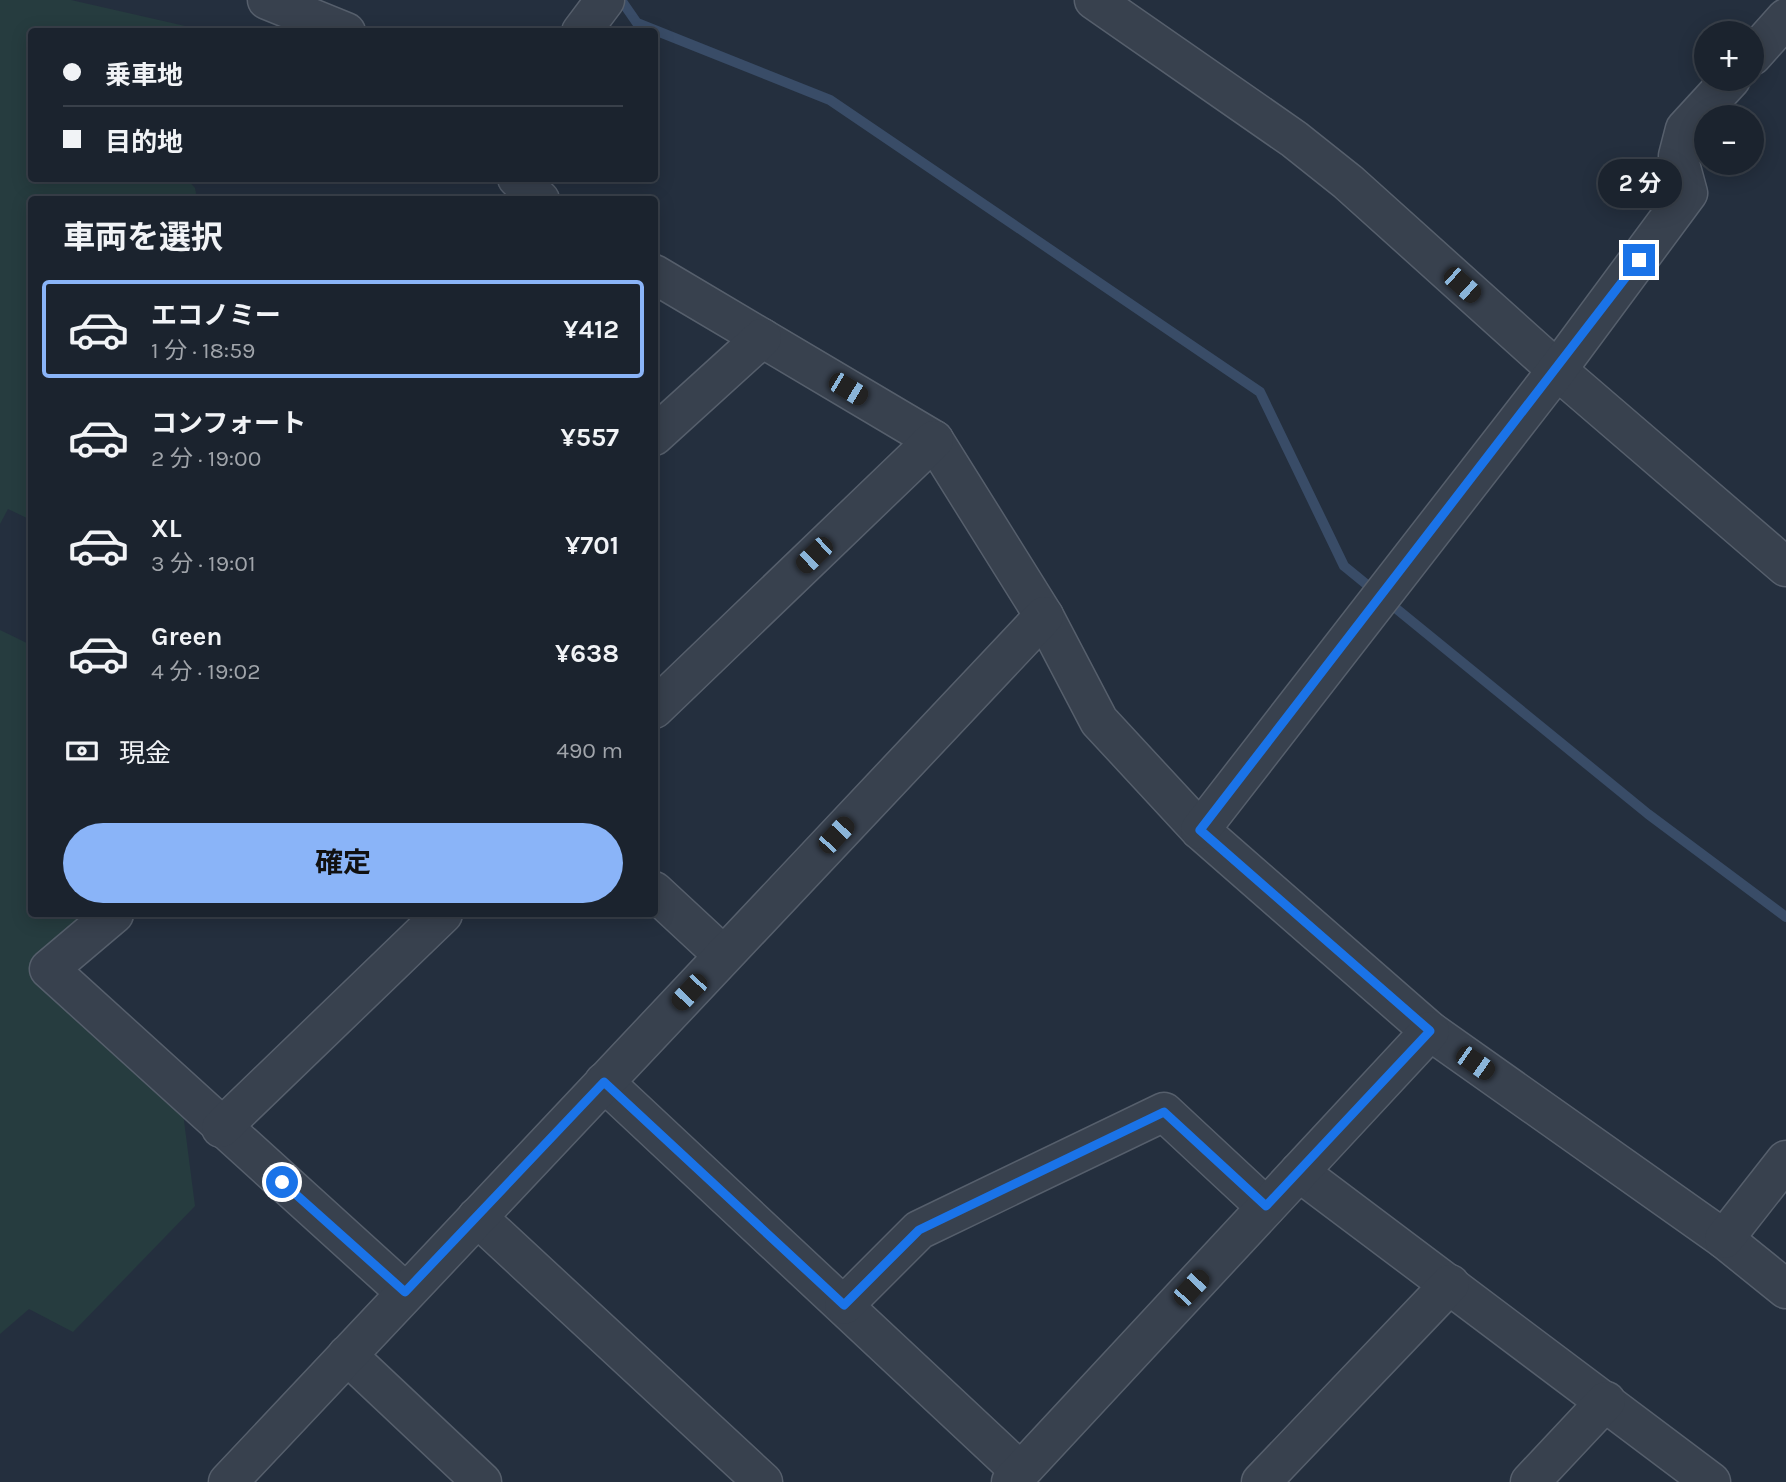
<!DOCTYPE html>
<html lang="ja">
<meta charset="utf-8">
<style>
:root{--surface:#1b232e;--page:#282f3a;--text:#f1f3f6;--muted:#a0a4aa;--line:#39404a;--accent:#8ab4f8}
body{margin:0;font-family:Karla,"Noto Sans JP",sans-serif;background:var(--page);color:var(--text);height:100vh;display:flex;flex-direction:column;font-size:26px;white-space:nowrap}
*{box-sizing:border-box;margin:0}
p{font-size:23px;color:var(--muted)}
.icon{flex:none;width:38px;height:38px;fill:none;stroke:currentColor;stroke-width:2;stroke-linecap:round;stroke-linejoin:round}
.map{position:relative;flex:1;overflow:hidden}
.drawer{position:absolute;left:28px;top:196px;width:630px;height:721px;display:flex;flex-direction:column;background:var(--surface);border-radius:7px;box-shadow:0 4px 18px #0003,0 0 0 2px var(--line)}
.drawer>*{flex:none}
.guide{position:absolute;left:28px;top:28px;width:630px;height:154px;border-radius:7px;box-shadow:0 4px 18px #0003,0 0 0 2px var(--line);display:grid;align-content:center;height:154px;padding:0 35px;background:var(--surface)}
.buttons{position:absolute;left:1694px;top:21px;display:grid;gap:14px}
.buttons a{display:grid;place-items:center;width:70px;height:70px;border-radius:50%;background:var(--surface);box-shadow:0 4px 18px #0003,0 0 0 2px var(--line);font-size:35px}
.end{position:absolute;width:32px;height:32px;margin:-16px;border:9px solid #1a73e8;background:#fff;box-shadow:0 0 0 4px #fff}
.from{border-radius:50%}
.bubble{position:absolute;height:49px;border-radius:24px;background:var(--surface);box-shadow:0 4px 18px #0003,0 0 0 2px var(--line);font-size:23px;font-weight:700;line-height:49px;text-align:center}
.car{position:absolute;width:21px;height:42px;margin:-21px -10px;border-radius:9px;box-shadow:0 0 5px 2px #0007;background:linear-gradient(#222 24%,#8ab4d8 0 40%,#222 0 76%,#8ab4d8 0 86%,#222 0)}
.guide b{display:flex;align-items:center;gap:24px;height:66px;font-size:26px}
.guide b+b{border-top:2px solid var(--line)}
.guide i{width:18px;height:18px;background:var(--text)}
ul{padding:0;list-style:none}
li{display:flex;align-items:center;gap:21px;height:98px;margin:0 14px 10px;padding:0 21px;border:4px solid transparent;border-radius:7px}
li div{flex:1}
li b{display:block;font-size:26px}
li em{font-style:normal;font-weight:700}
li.current{border-color:var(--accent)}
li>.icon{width:63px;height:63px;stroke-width:1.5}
h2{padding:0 35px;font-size:32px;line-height:84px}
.pay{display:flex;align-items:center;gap:18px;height:77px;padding:0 35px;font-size:26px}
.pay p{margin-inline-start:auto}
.cta{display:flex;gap:14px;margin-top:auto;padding:14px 35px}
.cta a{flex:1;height:80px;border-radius:42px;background:var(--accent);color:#111;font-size:28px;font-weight:700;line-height:80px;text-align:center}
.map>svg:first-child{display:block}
.green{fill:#263c3f}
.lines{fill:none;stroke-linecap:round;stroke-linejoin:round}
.stream{stroke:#394c67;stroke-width:10}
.minor-casing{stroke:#565f6c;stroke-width:41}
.minor{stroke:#38414e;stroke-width:38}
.route{stroke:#1a73e8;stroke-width:9}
</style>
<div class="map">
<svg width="1786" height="1482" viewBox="0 0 1786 1482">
<rect width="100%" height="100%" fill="#242f3e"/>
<g class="green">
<path d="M0,0H71L194,28L193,32H32V178L187,179L195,188L197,199L32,200L31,520L8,509L0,524Z"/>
<path d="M0,630L31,645L32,914H93L31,970L183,1113L195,1206L73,1332L29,1309L0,1334Z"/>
</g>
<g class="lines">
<path class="stream" d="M621,0L637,23L830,100L1260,392L1344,566L1648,814L1786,917"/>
<g class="minor-casing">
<g id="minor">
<path d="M267,0L346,32"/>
<path d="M1094,0L1294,139L1348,182L1557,370L1786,567"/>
<path d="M581,32L605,0"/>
<path d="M1752,56L1786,18"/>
<path d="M517,178L540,200"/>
<path d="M654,274L934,440L1044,616L1099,721L1200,830L1430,1031L1724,1239L1786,1289"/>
<path d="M654,436L762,338"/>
<path d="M654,709L934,440"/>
<path d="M1200,830L1557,370L1688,193L1678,156L1685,129L1731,79"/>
<path d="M654,891L723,955"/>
<path d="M114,914L49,969L405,1292"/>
<path d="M604,1082L1020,1471"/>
<path d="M221,1128L443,914"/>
<path d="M1299,1172L1711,1482"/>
<path d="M477,1217L763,1482"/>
<path d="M1724,1239L1786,1160"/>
<path d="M844,1305L919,1230L1164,1112L1266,1207"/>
<path d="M347,1355L482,1482"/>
<path d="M228,1482L1044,616"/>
<path d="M1011,1482L1430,1031"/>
<path d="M1261,1482L1450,1284"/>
<path d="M1530,1482L1606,1401"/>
</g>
</g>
<use href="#minor" class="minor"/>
</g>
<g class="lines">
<path class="route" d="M282,1182L405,1292L604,1082L844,1305L919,1230L1164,1112L1266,1206L1430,1031L1200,830L1639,260"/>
</g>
</svg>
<div class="buttons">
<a>+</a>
<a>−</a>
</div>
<i class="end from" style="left:282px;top:1182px"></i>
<i class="end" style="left:1639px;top:260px"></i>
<div class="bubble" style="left:1598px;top:159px;width:84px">2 分</div>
<i class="car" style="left:1462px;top:285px;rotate:132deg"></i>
<i class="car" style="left:848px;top:389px;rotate:121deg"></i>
<i class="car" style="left:814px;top:555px;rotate:226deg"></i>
<i class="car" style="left:836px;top:835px;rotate:43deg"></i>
<i class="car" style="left:689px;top:992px;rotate:223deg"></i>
<i class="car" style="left:1475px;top:1063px;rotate:125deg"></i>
<i class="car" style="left:1191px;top:1288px;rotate:43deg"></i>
<div class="guide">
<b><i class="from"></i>乗車地</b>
<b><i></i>目的地</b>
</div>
<section class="drawer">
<h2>車両を選択</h2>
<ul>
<li class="current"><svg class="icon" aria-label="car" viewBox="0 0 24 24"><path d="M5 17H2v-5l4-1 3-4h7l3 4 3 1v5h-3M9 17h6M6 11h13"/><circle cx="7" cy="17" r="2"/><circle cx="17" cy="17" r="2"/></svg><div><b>エコノミー</b><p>1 分 · 18:59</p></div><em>¥412</em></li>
<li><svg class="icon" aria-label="car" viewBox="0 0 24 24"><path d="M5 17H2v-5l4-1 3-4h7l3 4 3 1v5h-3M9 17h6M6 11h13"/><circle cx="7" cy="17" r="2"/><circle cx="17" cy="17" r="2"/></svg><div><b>コンフォート</b><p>2 分 · 19:00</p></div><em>¥557</em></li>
<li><svg class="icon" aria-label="car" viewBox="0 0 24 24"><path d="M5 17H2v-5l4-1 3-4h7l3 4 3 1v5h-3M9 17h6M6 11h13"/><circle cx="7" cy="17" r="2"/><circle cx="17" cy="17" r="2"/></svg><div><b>XL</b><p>3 分 · 19:01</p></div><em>¥701</em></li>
<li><svg class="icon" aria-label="car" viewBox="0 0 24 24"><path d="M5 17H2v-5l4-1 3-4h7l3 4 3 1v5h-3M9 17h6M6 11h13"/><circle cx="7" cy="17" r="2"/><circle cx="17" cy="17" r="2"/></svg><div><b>Green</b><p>4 分 · 19:02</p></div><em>¥638</em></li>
</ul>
<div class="pay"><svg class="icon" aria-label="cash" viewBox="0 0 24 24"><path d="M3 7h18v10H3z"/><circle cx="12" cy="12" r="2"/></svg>現金<p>490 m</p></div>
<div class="cta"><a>確定</a></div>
</section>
</div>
